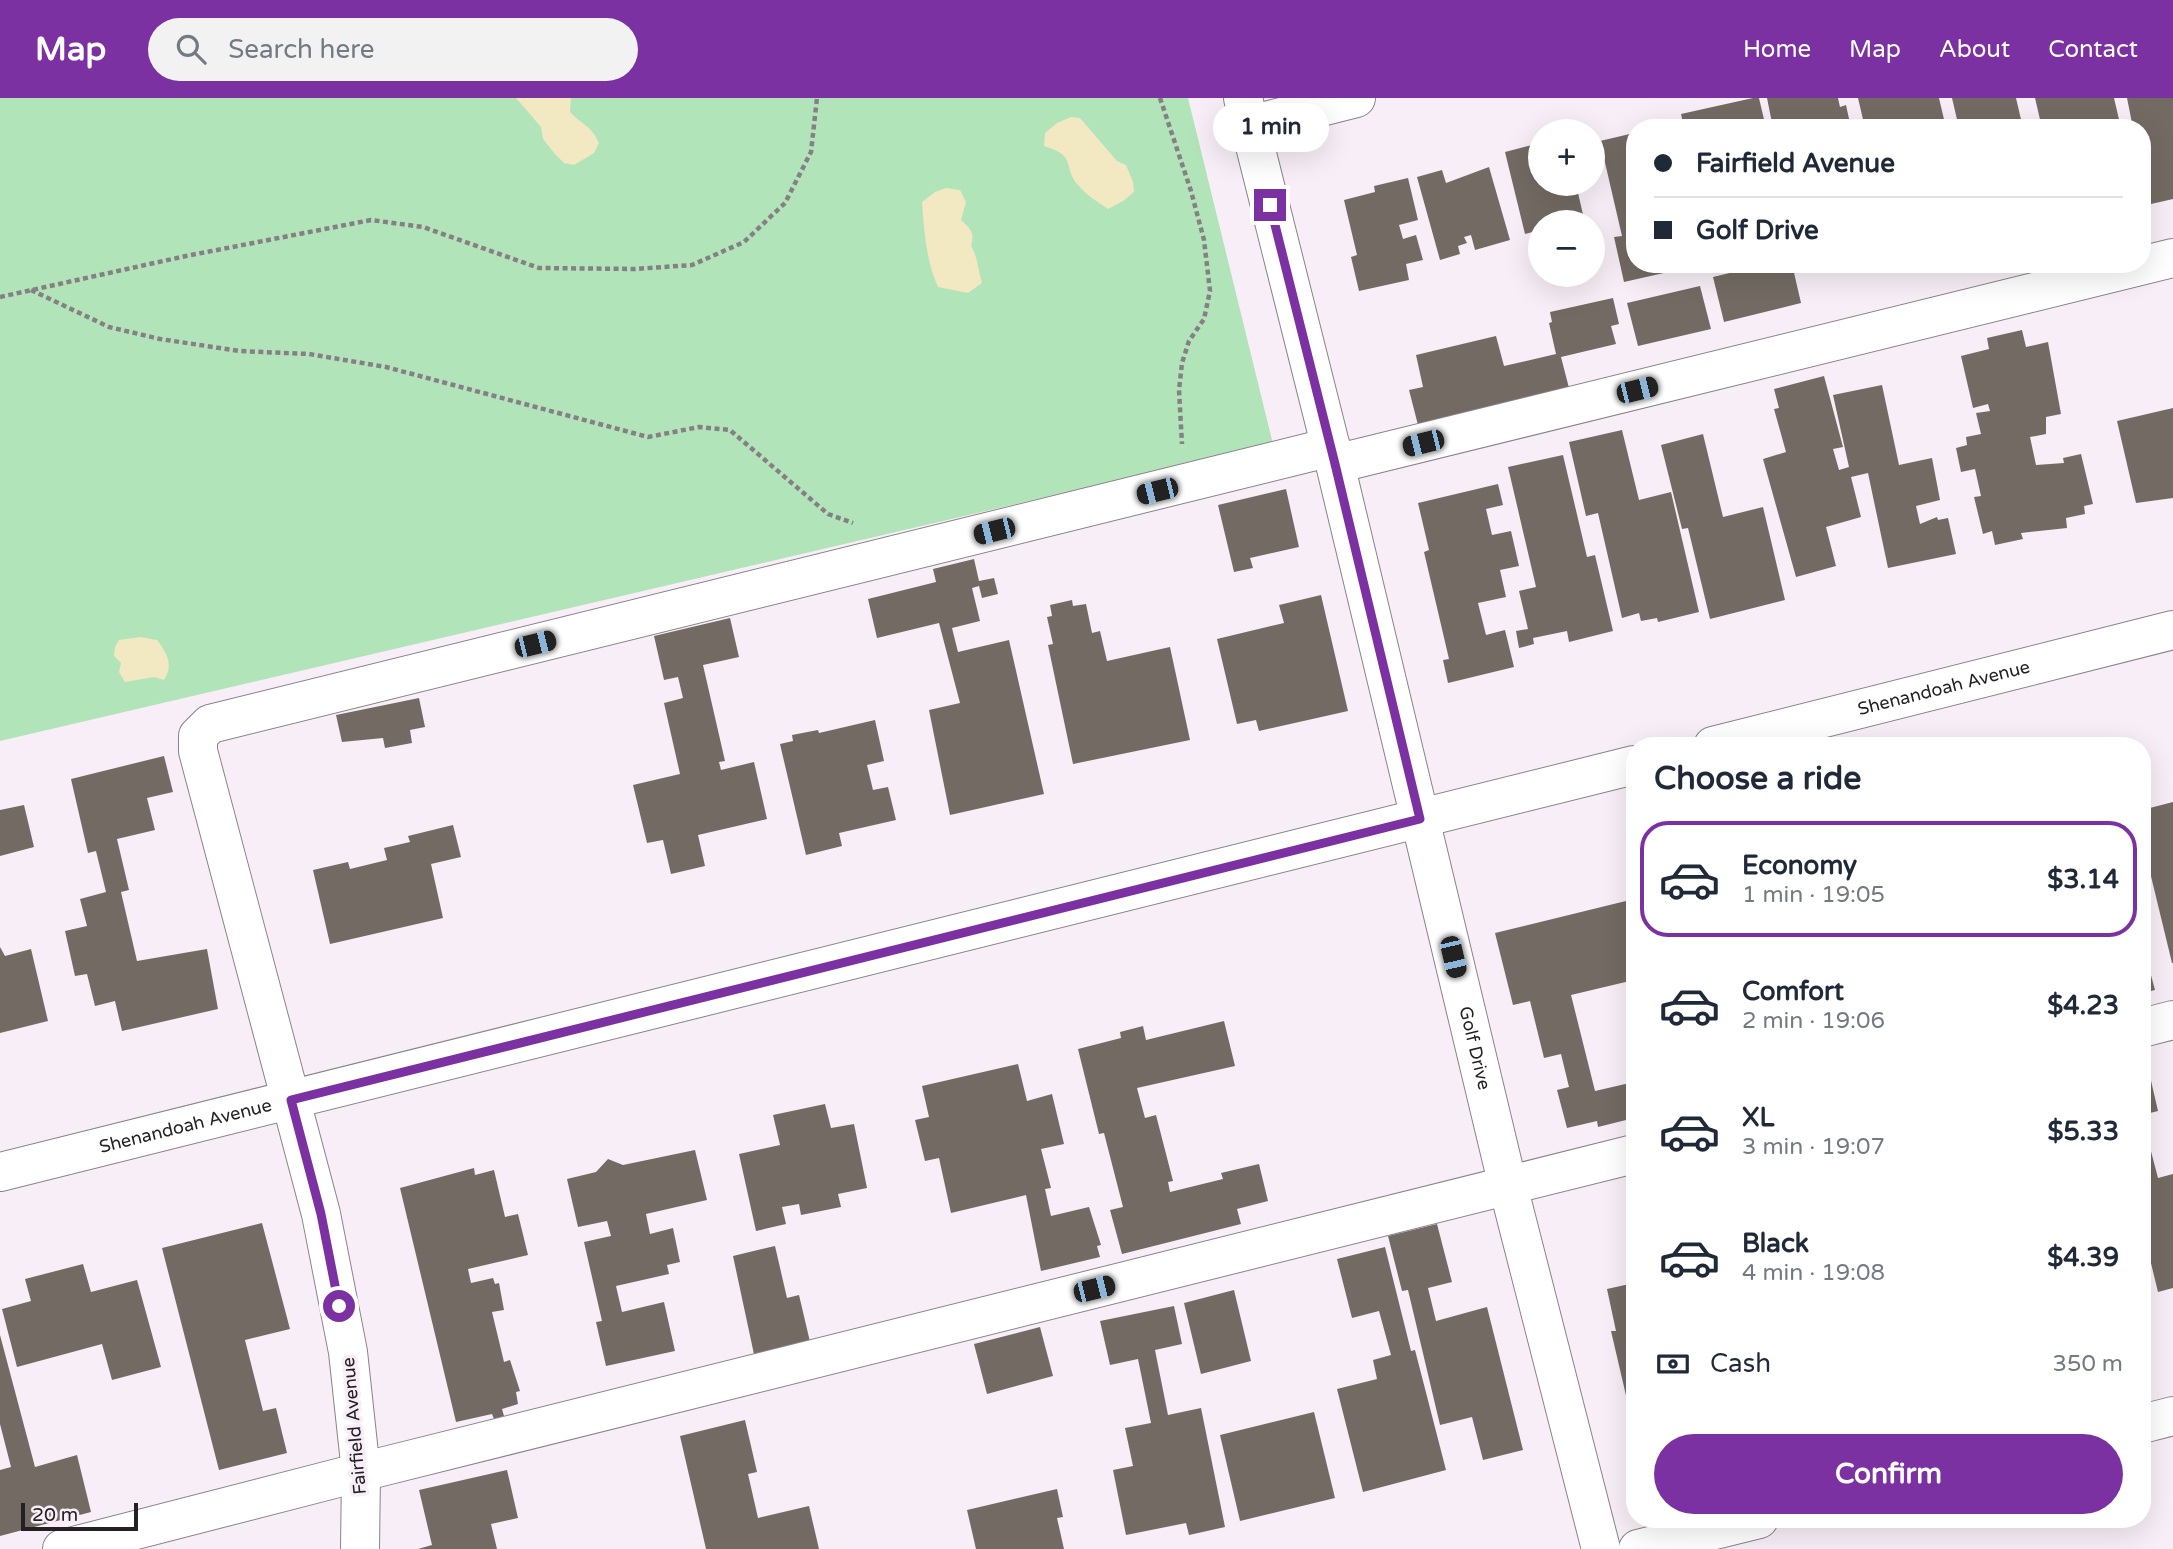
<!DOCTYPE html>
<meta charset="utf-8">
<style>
:root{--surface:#fff;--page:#f2f2f3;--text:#1f2937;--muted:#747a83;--line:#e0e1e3;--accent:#7c31a3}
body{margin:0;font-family:"Varela Round",sans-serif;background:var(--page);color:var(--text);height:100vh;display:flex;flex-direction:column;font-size:26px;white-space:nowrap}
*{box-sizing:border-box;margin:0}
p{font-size:23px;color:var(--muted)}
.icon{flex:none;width:38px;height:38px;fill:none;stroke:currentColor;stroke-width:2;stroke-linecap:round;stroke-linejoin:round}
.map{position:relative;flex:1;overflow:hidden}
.panel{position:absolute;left:1626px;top:639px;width:525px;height:791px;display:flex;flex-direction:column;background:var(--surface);border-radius:28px;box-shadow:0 7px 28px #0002}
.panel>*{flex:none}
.banner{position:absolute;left:1626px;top:21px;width:525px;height:154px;border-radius:28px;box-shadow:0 7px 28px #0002;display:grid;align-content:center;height:154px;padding:0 28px;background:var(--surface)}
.tools{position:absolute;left:1528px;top:21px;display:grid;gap:14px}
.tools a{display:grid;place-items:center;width:77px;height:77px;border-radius:50%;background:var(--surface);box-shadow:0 7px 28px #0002;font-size:35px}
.scale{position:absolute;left:21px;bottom:18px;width:117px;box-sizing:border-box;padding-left:7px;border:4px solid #242023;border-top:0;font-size:19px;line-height:24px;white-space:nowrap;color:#242023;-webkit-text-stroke:5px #f8eef7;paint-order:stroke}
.end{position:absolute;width:32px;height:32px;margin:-16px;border:9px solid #7c31a3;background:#fff;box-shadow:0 0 0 4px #fff}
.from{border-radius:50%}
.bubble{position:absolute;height:49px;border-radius:24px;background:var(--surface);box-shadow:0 7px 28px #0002;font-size:23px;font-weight:700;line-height:49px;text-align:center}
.car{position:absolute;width:21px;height:42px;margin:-21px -10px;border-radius:9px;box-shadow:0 0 5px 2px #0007;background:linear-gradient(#222 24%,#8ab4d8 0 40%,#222 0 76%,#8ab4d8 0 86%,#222 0)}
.banner b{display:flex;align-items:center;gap:24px;height:66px;font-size:26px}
.banner b+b{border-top:2px solid var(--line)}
.banner i{width:18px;height:18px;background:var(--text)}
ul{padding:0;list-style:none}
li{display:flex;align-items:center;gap:21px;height:116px;margin:0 14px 10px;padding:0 14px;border:4px solid transparent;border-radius:28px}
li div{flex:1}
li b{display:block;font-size:26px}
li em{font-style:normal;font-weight:700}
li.on{border-color:var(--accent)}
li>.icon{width:63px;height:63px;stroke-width:1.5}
h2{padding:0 28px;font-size:32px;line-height:84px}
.pay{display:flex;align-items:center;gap:18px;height:77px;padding:0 28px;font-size:26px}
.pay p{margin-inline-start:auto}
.primary-button{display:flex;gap:14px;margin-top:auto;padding:14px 28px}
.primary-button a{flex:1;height:80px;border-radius:42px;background:var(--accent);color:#fff;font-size:28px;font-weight:700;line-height:80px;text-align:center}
header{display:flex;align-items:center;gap:42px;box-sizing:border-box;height:98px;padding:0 35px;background:var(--accent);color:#fff}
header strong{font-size:33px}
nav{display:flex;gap:38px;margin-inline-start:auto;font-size:24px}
.search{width:490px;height:63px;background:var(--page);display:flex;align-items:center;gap:18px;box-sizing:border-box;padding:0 24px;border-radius:38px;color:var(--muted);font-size:26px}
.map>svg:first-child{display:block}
.green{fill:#b2e4b9}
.sand{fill:#f2e8c2}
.building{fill:#736b63}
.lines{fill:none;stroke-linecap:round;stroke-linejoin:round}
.minor-casing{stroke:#8b828a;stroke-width:40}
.path{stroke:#868085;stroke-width:4.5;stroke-dasharray:5 3.5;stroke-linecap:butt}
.minor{stroke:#fff;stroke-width:38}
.route{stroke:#7c31a3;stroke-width:9}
.labels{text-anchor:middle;stroke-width:7;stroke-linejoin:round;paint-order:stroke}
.street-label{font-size:18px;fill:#242023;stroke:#f8eef7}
</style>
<header>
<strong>Map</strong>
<div class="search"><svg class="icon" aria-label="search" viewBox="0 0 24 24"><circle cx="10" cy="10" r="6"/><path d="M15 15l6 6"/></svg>Search here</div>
<nav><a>Home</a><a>Map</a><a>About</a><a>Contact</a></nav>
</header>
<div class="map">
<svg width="2173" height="1451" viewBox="0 0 2173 1451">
<rect width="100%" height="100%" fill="#f8eef7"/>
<path class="green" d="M0,0H1188L1273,346L0,643Z"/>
<g class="sand">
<path d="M516,0H571L570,14C582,27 591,27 599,45L594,55L574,67L564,65L555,56L543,41L541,29Z"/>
<path d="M1071,19L1080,20L1117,63L1126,67L1133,84L1134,94L1123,103L1108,111C1098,104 1086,97 1078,87C1062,69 1078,58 1044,48L1045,35L1057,25Z"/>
<path d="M946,90L960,92L966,104L961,122C970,130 975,134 971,148C978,159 978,172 982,185L968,195L938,189C926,163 924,132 922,104L935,94Z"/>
<path d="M141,539L157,542C167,555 174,567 164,582L154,579L125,584L119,574L121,565L114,558L115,549L119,542Z"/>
</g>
<g class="building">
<path d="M1753,0H1759L1766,30H1684L1681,16Z"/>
<path d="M1767,0H1838L1840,9L1846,7L1851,30H1773Z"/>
<path d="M1858,0H1939L1946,30H1865Z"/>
<path d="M1952,0H2016L2023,30H1959Z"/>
<path d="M2035,0H2114L2121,30H2042Z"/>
<path d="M2127,0H2173V101L2151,106L2142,66V30H2133Z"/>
<path d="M1634,35V166L1699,167L1624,184L1614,139L1622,138L1600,43Z"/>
<path d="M1540,45V86H1576L1584,121L1572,124H1540V132L1525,136L1505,54Z"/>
<path d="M1489,69L1510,142L1475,152L1471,137L1464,139L1467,145L1458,148L1460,156L1440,162L1417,79L1442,72L1446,85Z"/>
<path d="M1408,80L1418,122L1399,127L1403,141L1416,137L1423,162L1406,166L1409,182L1359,193L1351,159L1357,157L1344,102L1375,94L1374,88Z"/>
<path d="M1767,166H1792L1801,205L1724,224L1713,179Z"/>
<path d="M1700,188L1711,231L1638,248L1627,205Z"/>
<path d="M1613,200L1619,226L1611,228L1616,246L1561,259L1569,290L1418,327L1409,292L1423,289L1416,257L1496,238L1504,268L1556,256L1549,225L1552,224L1550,214Z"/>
<path d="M2022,232L2026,249L2048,244L2061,316L2046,319V336L2030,339L2036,367L2064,365L2063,360L2081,356L2093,406L2084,408L2085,416L2066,420L2067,430L2021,435L2023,441L1995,447L1992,433L1983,436L1974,399L1981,398L1975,371L1961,374L1956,350L1967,347L1966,339L1981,336L1976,315L1990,313L1988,306L1973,310L1961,258L1989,251L1987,240Z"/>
<path d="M1824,278L1843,349L1833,351L1839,372L1849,369L1833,297L1882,287L1899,367L1932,360L1940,402L1916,408L1920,426L1937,419L1938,422L1948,420L1956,456L1888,470L1868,375L1851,379L1861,419L1826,429L1836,468L1796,479L1763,361L1786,354L1774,311L1779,310L1774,291Z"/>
<path d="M2173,310V400L2136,405L2117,323Z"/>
<path d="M1622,332L1639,402L1671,394L1699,514L1658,524L1657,520L1641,523L1639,515L1622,520L1598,415L1586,418L1569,344Z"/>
<path d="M1703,336L1723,419L1763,409L1785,502L1710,521L1688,430L1682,431L1661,347Z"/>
<path d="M1563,357L1587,459L1595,457L1613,533L1569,544L1567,533L1533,540L1534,546L1519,550L1516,533L1528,531L1519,493L1536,489L1508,369Z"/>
<path d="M1498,386L1503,407L1486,411L1492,437L1511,433L1519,468L1500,472L1506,499L1478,505L1486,537L1505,532L1514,569L1448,585L1443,562L1449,561L1424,454L1429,452L1418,405Z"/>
<path d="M1286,391L1299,449L1250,460L1253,470L1234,474L1218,407Z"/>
<path d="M974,461L979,483L994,480L998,496L982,500L979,488L972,490L980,523L952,530L958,554L1009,542L1044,696L950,717L929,612L960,605L939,525L877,540L868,501L936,484L933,471Z"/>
<path d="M1321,497L1348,613L1259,633L1256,622L1237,626L1217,541L1284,525L1279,507Z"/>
<path d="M1072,502L1073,508L1086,506L1092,535L1100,533L1107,563L1170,549L1190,642L1073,666L1048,547L1053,546L1047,519L1052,518L1050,507Z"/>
<path d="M730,520L739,559L703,567L725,663L719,664L721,672L754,664L767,721L698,737L705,768L671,776L663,742L647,745L633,687L680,676L664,605L683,600L678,579L664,582L654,538Z"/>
<path d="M419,600L425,629L410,632L412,645L385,650L383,640L342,644L336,617Z"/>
<path d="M875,622L884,663L867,667L873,692L888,689L896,722L839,735L842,748L806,757L780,646L793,643L792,637L818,632L819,635Z"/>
<path d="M164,658L173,694L147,700L155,732L117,741L129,792L121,794L137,863L207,851L218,911L122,933L115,903L95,908L87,876L75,878L65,833L87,828L80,801L106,794L96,753L88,755L71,681Z"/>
<path d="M2173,704V865H2172L2142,741V712Z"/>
<path d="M24,707L34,749L0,758V712Z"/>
<path d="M453,727L461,759L431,766L443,820L330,846L313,772L348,764L350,771L387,762L384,750L410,744L408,738Z"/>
<path d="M1634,801V882L1571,897L1595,993L1634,984V1020L1598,1029L1597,1023L1567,1030L1557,992L1569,989L1561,956L1544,960L1530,903L1513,907L1495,835Z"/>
<path d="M2142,844L2155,892L2142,895Z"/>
<path d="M0,849L5,858L31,851L48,923L0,935Z"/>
<path d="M1224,923L1235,968L1137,990L1145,1020L1156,1017L1173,1083L1168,1084L1170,1094L1223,1081L1221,1075L1259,1066L1268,1103L1237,1111L1241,1126L1122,1156L1110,1112L1123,1109L1104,1035L1099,1036L1078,951L1121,940L1120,934L1143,928L1146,942Z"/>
<path d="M2146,961L2158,1013L2142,1017V962Z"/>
<path d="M1018,966L1027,1003L1052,996L1064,1046L1041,1051L1051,1090L1045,1091L1051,1118L1089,1109L1101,1147L1097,1148L1100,1159L1041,1173L1026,1097L951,1115L939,1060L925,1063L915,1022L929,1019L922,988Z"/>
<path d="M825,1006L831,1030L854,1026L867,1090L838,1096L841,1109L801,1117L799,1106L782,1109L786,1126L756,1133L739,1056L780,1047L773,1017Z"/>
<path d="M2147,1038L2158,1080L2173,1076V1190L2158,1194L2142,1128V1039Z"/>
<path d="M695,1052L707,1102L646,1116L650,1136L673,1130L680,1164L667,1167L669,1176L616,1188L622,1214L664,1204L675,1253L606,1268L596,1224L602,1223L584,1144L611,1138L607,1123L578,1129L567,1081L596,1074L608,1061L623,1067Z"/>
<path d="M474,1070L475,1077L494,1072L505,1119L518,1116L528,1157L468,1171L471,1185L493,1180L495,1186L499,1185L504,1212L492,1214L504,1264L510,1262L520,1293L516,1294L518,1306L502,1311L504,1318L494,1321L492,1316L456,1324L400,1090Z"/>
<path d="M262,1125L290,1231L245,1242L263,1313L276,1310L287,1355L219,1372L162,1150Z"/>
<path d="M1437,1126L1452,1184L1428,1190L1436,1223L1487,1209L1523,1352L1483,1362L1472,1319L1440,1327L1408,1192L1402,1193L1388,1138Z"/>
<path d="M775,1148L787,1200L799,1197L811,1248L755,1261L733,1158Z"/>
<path d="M1385,1149L1411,1253L1415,1252L1446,1372L1363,1394L1337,1291L1377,1281L1373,1262L1391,1257L1379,1213L1352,1220L1337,1161Z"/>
<path d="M83,1166L91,1194L137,1182L161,1269L112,1282L102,1246L17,1269L2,1211L31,1203L25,1181Z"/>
<path d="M1634,1185V1319H1631L1611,1233H1616L1607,1191Z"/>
<path d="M1234,1192L1251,1263L1201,1276L1184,1205Z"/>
<path d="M1174,1208L1182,1246L1155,1252L1168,1317L1201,1310L1225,1429L1189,1437L1186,1425L1126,1437L1113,1372L1133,1368L1125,1330L1151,1325L1138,1261L1110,1267L1100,1223Z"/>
<path d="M1040,1229L1053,1278L987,1296L974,1246Z"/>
<path d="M0,1237L35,1369L77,1357L91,1414L0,1438V1372L11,1369L0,1326Z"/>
<path d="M1314,1314L1335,1400L1240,1423L1220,1337Z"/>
<path d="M745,1322L757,1374L748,1376L758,1420L809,1408L819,1451H706L680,1338Z"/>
<path d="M507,1372L518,1420L491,1426L497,1451H418L432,1447L419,1392Z"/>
<path d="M1057,1391L1063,1419L1057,1420L1064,1451H976L967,1412Z"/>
</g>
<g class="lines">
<g class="minor-casing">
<g id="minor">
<path id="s1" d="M1243,0L1335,366L1508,1088L1601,1451"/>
<path d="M1250,27L1356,0"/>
<path d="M1335,366L2173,160"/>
<path id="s2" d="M1713,648L2173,532"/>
<path d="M2142,930L2173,922"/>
<path id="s3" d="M0,1074L1634,667"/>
<path d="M2142,1326L2173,1318"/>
<path d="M62,1451L361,1374L1634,1056"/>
<path d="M360,1451L361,1374L348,1254L321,1116L198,653V638L210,626L1331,349"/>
<path d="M1638,1451L1759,1421"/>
</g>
</g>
<g class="path">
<path d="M1160,0L1191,93L1204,142L1210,193L1204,221L1189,243L1182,265L1179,292L1182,346"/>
<path d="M31,192L109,229L160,241L240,253L309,256L386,269L648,339L699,329L730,332L828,416L853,425"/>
<path d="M0,199L186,158L371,122L423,129L539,170L635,171L692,167L744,144L785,105L811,54L817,0"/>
</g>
<use href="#minor" class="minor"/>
</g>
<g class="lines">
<path class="route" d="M339,1208L321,1116L291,1002L1420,721L1335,366L1270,107"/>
</g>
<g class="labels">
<g class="street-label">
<text dy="6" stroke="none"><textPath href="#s2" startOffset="238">Shenandoah Avenue</textPath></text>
<text dy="6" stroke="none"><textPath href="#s1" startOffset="978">Golf Drive</textPath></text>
<text dy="6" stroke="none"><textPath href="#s3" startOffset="191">Shenandoah Avenue</textPath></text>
<text transform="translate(354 1328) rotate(-95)" y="6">Fairfield Avenue</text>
</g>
</g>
</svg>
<div class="tools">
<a>+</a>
<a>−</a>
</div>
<div class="scale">20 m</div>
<i class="end from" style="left:339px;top:1208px"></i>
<i class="end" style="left:1270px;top:107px"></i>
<div class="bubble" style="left:1213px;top:5px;width:116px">1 min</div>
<i class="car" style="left:1637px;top:292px;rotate:76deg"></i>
<i class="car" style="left:1423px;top:345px;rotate:256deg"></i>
<i class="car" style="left:1157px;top:393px;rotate:256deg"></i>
<i class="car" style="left:994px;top:433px;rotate:256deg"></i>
<i class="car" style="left:535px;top:546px;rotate:76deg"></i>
<i class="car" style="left:1453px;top:859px;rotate:167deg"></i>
<i class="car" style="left:1094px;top:1191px;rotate:76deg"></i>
<div class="banner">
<b><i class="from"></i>Fairfield Avenue</b>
<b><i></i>Golf Drive</b>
</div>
<section class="panel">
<h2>Choose a ride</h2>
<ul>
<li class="on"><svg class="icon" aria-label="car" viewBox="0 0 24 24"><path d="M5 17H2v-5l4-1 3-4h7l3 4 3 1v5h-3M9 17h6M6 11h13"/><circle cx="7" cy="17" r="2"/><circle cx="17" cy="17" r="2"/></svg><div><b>Economy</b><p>1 min · 19:05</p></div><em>$3.14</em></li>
<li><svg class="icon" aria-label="car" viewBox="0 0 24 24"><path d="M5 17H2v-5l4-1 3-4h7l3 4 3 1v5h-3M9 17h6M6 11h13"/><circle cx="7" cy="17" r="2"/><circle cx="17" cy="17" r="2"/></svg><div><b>Comfort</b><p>2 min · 19:06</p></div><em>$4.23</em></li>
<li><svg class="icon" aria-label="car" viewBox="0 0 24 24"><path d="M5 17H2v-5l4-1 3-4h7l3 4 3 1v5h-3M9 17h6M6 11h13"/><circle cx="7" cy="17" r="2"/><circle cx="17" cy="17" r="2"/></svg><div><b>XL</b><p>3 min · 19:07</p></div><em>$5.33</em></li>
<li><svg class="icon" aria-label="car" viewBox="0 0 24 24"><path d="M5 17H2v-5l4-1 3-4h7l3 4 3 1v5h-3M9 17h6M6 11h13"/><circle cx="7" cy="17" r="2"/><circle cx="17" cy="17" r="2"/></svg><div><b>Black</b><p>4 min · 19:08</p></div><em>$4.39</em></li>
</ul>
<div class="pay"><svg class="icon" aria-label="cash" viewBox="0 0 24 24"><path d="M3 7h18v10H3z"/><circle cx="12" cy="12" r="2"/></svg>Cash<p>350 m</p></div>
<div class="primary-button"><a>Confirm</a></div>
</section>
</div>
